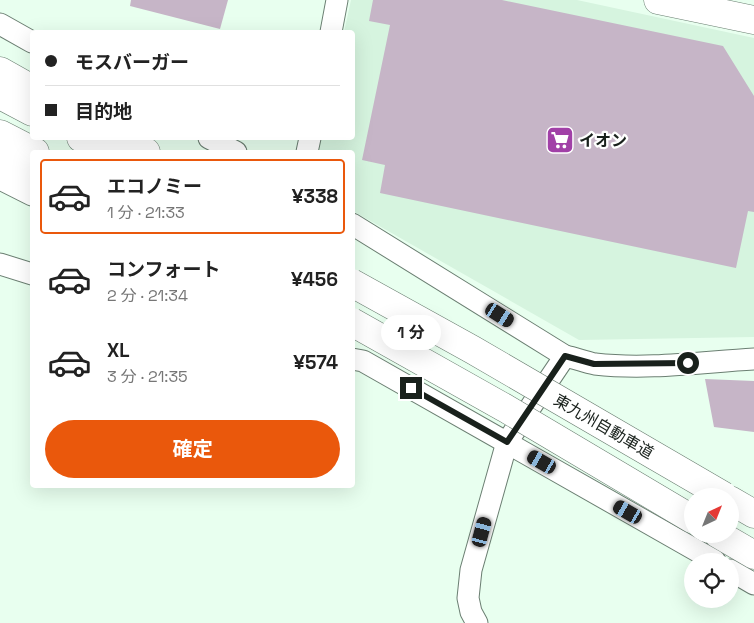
<!DOCTYPE html>
<html lang="ja">
<meta charset="utf-8">
<style>
:root{--surface:#fff;--page:#f2f2f2;--text:#222;--muted:#767676;--line:#e0e0e0;--accent:#ea580c}
body{margin:0;font-family:"Space Grotesk","Noto Sans JP",sans-serif;background:var(--page);color:var(--text);height:100vh;display:flex;flex-direction:column;font-size:19px;white-space:nowrap}
*{box-sizing:border-box;margin:0}
p{font-size:16px;color:var(--muted)}
.icon{flex:none;width:28px;height:28px;fill:none;stroke:currentColor;stroke-width:2;stroke-linecap:round;stroke-linejoin:round}
.map{position:relative;flex:1;overflow:hidden}
.details{position:absolute;left:30px;top:150px;width:325px;height:338px;display:flex;flex-direction:column;background:var(--surface);border-radius:5px;box-shadow:0 5px 20px #0002}
.details>*{flex:none}
.banner{position:absolute;left:30px;top:30px;width:325px;height:110px;border-radius:5px;box-shadow:0 5px 20px #0002;display:grid;align-content:center;height:110px;padding:0 15px;background:var(--surface)}
.needle{width:32px;rotate:43deg}
.tools{position:absolute;left:684px;top:488px;display:grid;gap:10px}
.tools a{display:grid;place-items:center;width:55px;height:55px;border-radius:50%;background:var(--surface);box-shadow:0 5px 20px #0002;font-size:25px}
.end{position:absolute;width:22px;height:22px;margin:-11px;border:6px solid #19211c;background:#fff;box-shadow:0 0 0 2px #fff}
.from{border-radius:50%}
.bubble{position:absolute;height:35px;border-radius:18px;background:var(--surface);box-shadow:0 5px 20px #0002;font-size:16px;font-weight:700;line-height:35px;text-align:center}
.car{position:absolute;width:15px;height:30px;margin:-15px -8px;border-radius:6px;box-shadow:0 0 4px 1px #0007;background:linear-gradient(#222 24%,#8ab4d8 0 40%,#222 0 76%,#8ab4d8 0 86%,#222 0)}
.banner b{display:flex;align-items:center;gap:18px;height:48px;font-size:19px}
.banner b+b{border-top:1px solid var(--line)}
.banner i{width:12px;height:12px;background:var(--text)}
ul{padding:9px 0 0;list-style:none}
li{display:flex;align-items:center;gap:15px;height:75px;margin:0 10px 8px;padding:0 5px;border:2px solid transparent;border-radius:5px}
li div{flex:1}
li b{display:block;font-size:19px}
li em{font-style:normal;font-weight:700}
li.selected{border-color:var(--accent)}
li>.icon{width:45px;height:45px;stroke-width:1.5}
.button{display:flex;gap:10px;margin-top:auto;padding:10px 15px}
.button a{flex:1;height:58px;border-radius:30px;background:var(--accent);color:#fff;font-size:20px;font-weight:700;line-height:58px;text-align:center}
.map>svg:first-child{display:block}
.built{fill:#d6f4df}
.building{fill:#c6b5c7}
.lines{fill:none;stroke-linecap:round;stroke-linejoin:round}
.minor-casing{stroke:#6b7f72;stroke-width:23}
.highway-casing{stroke:#6b7f72;stroke-width:29}
.minor{stroke:#fff;stroke-width:21}
.highway{stroke:#fff;stroke-width:28}
.highway-bridge-casing{stroke:#6b7f72;stroke-width:29;stroke-linecap:butt}
.highway-bridge{stroke:#fff;stroke-width:28}
.route{stroke:#19211c;stroke-width:6}
.labels{text-anchor:middle;stroke-width:4.5;stroke-linejoin:round;paint-order:stroke}
.poi-label{font-size:16px;font-weight:bold;fill:#19211c;stroke:#fff;text-anchor:start}
.street-label{font-size:16px;fill:#19211c;stroke:#fff}
</style>
<div class="map">
<svg width="754" height="623" viewBox="0 0 754 623">
<rect width="100%" height="100%" fill="#e8ffef"/>
<path class="built" d="M351,0H577L754,38V337L579,340L353,211L352,152H317L320,138H352V32H344Z"/>
<g class="building">
<path d="M131,0H228L220,29L130,6Z"/>
<path d="M373,0H502L723,46L754,96V212L748,211L736,268L380,193L385,165L362,160L390,25L369,21Z"/>
<path d="M705,379L754,381V432L714,427Z"/>
</g>
<g class="lines">
<g class="minor-casing">
<g id="minor">
<path d="M0,24L32,42"/>
<path d="M331,32L337,0"/>
<path d="M209,138L236,152"/>
<path d="M307,152L310,138"/>
<path d="M0,179L32,195"/>
<path d="M352,224L565,356"/>
<path d="M0,264L32,274"/>
<path d="M352,359L363,361L715,561"/>
<path d="M730,570L754,584"/>
<path d="M477,623L471,612L468,598L471,570L507,442L565,356C575,358 585,362 595,364C647,370 702,362 754,359"/>
</g>
</g>
<g class="highway-casing">
<g id="highway">
<path d="M658,0L754,20"/>
<path d="M0,71L32,89"/>
<path d="M0,95L32,112"/>
<path d="M0,134L35,152"/>
<path d="M81,138L110,152"/>
<path d="M119,138L146,152"/>
<path d="M0,157L32,171"/>
<path d="M730,500L754,514"/>
<path d="M718,534L754,555"/>
</g>
</g>
<use href="#minor" class="minor"/>
<use href="#highway" class="highway"/>
<g class="highway-bridge-casing">
<g id="highway-bridge">
<path d="M352,283L473,350L724,496"/>
<path d="M352,322L505,408L692,519"/>
</g>
</g>
<use href="#highway-bridge" class="highway-bridge"/>
</g>
<g class="lines">
<path class="route" d="M411,388L507,442L565,356L594,364L688,363"/>
</g>
<defs>
<g id="supermarket-square" transform="scale(1.4375)"><rect x="-9" y="-9" width="18" height="18" rx="4" fill="#a140a7" stroke="#fff"/><path d="M-6-5.5h2.5l.6 2H6L4.5 2H-2.5L-4.4-4H-6ZM-1.5 3.2a1.3 1.3 0 1 0 .1 0ZM3 3.2a1.3 1.3 0 1 0 .1 0Z" fill="#fff"/></g>
</defs>
<g fill-rule="evenodd">
<use href="#supermarket-square" x="560" y="140"/>
</g>
<g class="labels">
<g class="poi-label">
<text x="579" y="146">イオン</text>
</g>
<g class="street-label">
<text transform="translate(604 426) rotate(30)" y="6">東九州自動車道</text>
</g>
</g>
</svg>
<div class="tools">
<a><svg class="needle" viewBox="-14 -14 28 28"><path d="M0-13l5 13h-10z" fill="#e53935"/><path d="M0 13l5-13h-10z" fill="#767676"/></svg></a>
<a><svg class="icon" aria-label="locate" viewBox="0 0 24 24"><circle cx="12" cy="12" r="6"/><path d="M12 2v4M12 18v4M2 12h4M18 12h4"/></svg></a>
</div>
<i class="end from" style="left:688px;top:363px"></i>
<i class="end" style="left:411px;top:388px"></i>
<div class="bubble" style="left:381px;top:315px;width:60px">1 分</div>
<i class="car" style="left:500px;top:315px;rotate:122deg"></i>
<i class="car" style="left:542px;top:462px;rotate:300deg"></i>
<i class="car" style="left:628px;top:512px;rotate:300deg"></i>
<i class="car" style="left:482px;top:532px;rotate:15deg"></i>
<div class="banner">
<b><i class="from"></i>モスバーガー</b>
<b><i></i>目的地</b>
</div>
<section class="details">
<ul>
<li class="selected"><svg class="icon" aria-label="car" viewBox="0 0 24 24"><path d="M5 17H2v-5l4-1 3-4h7l3 4 3 1v5h-3M9 17h6M6 11h13"/><circle cx="7" cy="17" r="2"/><circle cx="17" cy="17" r="2"/></svg><div><b>エコノミー</b><p>1 分 · 21:33</p></div><em>¥338</em></li>
<li><svg class="icon" aria-label="car" viewBox="0 0 24 24"><path d="M5 17H2v-5l4-1 3-4h7l3 4 3 1v5h-3M9 17h6M6 11h13"/><circle cx="7" cy="17" r="2"/><circle cx="17" cy="17" r="2"/></svg><div><b>コンフォート</b><p>2 分 · 21:34</p></div><em>¥456</em></li>
<li><svg class="icon" aria-label="car" viewBox="0 0 24 24"><path d="M5 17H2v-5l4-1 3-4h7l3 4 3 1v5h-3M9 17h6M6 11h13"/><circle cx="7" cy="17" r="2"/><circle cx="17" cy="17" r="2"/></svg><div><b>XL</b><p>3 分 · 21:35</p></div><em>¥574</em></li>
</ul>
<div class="button"><a>確定</a></div>
</section>
</div>
